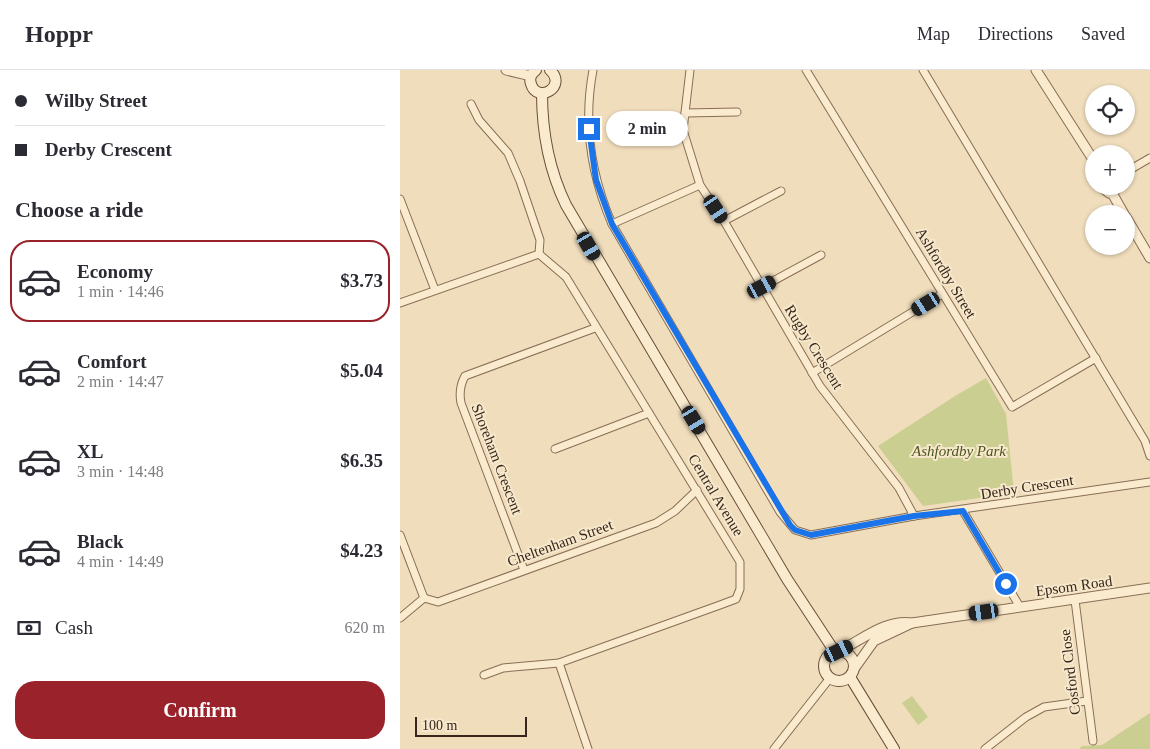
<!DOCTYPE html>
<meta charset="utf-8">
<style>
:root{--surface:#fff;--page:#f7f7f7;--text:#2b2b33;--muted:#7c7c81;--line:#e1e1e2;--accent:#9a222a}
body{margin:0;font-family:Georgia,serif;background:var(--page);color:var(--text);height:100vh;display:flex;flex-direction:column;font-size:19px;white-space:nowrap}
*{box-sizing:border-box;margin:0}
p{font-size:16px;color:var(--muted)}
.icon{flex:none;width:28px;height:28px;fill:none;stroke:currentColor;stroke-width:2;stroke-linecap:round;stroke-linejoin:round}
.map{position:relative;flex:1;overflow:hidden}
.sheet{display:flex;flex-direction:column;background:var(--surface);width:400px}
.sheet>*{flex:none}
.hud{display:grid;align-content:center;height:110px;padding:0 15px;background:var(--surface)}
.fabs{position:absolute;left:685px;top:15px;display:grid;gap:10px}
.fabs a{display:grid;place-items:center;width:50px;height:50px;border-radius:50%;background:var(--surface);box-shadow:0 1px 4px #0004;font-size:25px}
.scale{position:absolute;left:15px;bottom:12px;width:112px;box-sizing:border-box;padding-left:5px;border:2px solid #36261b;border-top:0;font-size:14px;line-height:18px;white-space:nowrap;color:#36261b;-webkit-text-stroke:4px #f7e8cc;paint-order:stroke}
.end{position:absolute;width:22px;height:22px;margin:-11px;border:6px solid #1a73e8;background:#fff;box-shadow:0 0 0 2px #fff}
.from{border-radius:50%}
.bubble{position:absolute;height:35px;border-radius:18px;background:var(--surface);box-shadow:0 1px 4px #0004;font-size:16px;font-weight:700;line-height:35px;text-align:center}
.car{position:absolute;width:15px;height:30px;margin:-15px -8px;border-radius:6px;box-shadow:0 0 4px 1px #0007;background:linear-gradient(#222 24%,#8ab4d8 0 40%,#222 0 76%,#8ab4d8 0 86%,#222 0)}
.hud b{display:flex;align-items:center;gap:18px;height:48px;font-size:19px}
.hud b+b{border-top:1px solid var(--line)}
.hud i{width:12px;height:12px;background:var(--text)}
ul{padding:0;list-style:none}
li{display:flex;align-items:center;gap:15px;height:82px;margin:0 10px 8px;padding:0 5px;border:2px solid transparent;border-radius:20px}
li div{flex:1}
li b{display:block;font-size:19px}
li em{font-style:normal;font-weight:700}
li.active{border-color:var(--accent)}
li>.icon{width:45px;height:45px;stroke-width:1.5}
h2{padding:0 15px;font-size:22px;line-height:60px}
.pay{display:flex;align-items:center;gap:12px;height:55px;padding:0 15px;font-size:19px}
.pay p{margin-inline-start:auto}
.action{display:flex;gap:10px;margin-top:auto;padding:10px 15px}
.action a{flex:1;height:58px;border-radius:20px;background:var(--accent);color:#fff;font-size:20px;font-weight:700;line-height:58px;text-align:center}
header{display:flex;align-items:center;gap:30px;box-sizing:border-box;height:70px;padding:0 25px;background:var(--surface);border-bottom:1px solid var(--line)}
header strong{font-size:24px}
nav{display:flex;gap:28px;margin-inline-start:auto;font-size:18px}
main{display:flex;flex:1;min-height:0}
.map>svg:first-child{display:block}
.green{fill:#cace90}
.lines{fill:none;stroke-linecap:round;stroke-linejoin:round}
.minor-casing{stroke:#886d55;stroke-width:9}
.tertiary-casing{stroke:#886d55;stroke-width:11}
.secondary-casing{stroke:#694e38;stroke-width:12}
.minor{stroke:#faebcf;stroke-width:7}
.tertiary{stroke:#faebcf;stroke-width:9}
.secondary{stroke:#faebcf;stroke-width:10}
.route{stroke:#1a73e8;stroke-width:6}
.labels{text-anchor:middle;stroke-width:4;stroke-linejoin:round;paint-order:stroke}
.street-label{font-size:15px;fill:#36261b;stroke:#f7e8cc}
.park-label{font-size:15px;font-style:italic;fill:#4a5420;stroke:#f7e8cc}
</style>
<header>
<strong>Hoppr</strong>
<nav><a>Map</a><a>Directions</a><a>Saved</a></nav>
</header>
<main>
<section class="sheet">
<div class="hud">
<b><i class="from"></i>Wilby Street</b>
<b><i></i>Derby Crescent</b>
</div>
<h2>Choose a ride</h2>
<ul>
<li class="active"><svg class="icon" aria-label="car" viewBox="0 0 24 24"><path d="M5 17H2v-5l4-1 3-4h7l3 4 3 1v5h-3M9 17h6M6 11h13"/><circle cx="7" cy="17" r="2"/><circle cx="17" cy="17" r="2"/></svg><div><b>Economy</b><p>1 min · 14:46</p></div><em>$3.73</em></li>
<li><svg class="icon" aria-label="car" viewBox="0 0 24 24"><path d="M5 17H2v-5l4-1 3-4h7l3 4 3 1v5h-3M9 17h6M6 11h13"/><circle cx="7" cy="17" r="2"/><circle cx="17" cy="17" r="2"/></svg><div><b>Comfort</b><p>2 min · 14:47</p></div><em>$5.04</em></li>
<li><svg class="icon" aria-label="car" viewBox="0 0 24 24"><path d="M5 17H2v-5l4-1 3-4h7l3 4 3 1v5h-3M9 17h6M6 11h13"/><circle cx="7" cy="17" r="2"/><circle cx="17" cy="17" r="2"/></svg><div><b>XL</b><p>3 min · 14:48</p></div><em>$6.35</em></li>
<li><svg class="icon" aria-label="car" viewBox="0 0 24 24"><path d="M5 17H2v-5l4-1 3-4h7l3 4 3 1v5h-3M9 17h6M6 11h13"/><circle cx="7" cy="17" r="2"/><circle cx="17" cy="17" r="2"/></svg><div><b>Black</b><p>4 min · 14:49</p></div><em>$4.23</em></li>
</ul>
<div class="pay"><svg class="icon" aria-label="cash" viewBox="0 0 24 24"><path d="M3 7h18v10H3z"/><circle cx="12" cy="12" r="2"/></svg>Cash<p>620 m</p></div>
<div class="action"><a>Confirm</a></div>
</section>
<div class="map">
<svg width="750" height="679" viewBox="0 0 750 679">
<rect width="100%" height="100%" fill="#f0ddbc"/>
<g class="green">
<path d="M586,308L606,344L614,423L523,436L478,376L555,326Z"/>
<path d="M512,626L528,647L518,655L502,633Z"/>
<path d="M750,643V679H679L682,676L702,675Z"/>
</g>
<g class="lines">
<g class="minor-casing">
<g id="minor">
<path d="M193,0C183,53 191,105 212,154L380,442L395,460L411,465L514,446L750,412"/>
<path d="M290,0L283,60L300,115L324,151L420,316L499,418L514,446"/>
<path d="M406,0L612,337L696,288"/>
<path d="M523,0L745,371L750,386"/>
<path d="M71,34L79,50L108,83L120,111L140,170L139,184"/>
<path d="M285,43L337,42"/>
<path d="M726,102L750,88"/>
<path d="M0,129L35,220"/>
<path d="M324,151L381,121"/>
<path d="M212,154L300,115"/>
<path d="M362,217L421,185"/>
<path d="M0,233L139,184"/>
<path d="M412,303L542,224"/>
<path d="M155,379L249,343"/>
<path d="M563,441L620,537"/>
<path d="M0,465L24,528"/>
<path d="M124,500L61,333C59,323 60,315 65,306L195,258"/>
<path d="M24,528L38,532L256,453L275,441L297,420"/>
<path d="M675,530L693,671"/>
<path d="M0,548L24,528"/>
<path d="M159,593L188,679"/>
<path d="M84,605L103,598L159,593L320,535L336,529L340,519V492L166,207L139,184"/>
<path d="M374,679L430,608"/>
<path d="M585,679L626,647L644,637L687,631"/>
</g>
</g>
<g class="tertiary-casing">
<g id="tertiary">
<path d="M106,0L131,6"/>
<path d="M636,0L694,91"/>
<path d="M700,116L709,123L714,122L718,116"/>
<path d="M712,123L724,144"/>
<path d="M726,147L750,188"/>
<path d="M439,581C462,570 485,549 512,553L750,518"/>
<path d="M454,599L474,571L512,553"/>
</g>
</g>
<g class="secondary-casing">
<g id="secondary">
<path d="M136,0C131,4 129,8 131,14C137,34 168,17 150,0"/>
<path d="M142,23C142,62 149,100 166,135L387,509L435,582"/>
<circle cx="439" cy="596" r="15"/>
<path d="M450,607L494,679"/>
</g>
</g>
<use href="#minor" class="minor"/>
<use href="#tertiary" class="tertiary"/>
<use href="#secondary" class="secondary"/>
</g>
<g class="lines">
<path class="route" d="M189,59L196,110L212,154L390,455L395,460L411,465L514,446L563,441L606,514"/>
</g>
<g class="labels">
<g class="street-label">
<text transform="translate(546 203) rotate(59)" y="5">Ashfordby Street</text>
<text transform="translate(414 277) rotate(58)" y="5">Rugby Crescent</text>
<text transform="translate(97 389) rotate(69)" y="5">Shoreham Crescent</text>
<text transform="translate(627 417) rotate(-9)" y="5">Derby Crescent</text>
<text transform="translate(316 425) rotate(59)" y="5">Central Avenue</text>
<text transform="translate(160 473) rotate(-20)" y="5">Cheltenham Street</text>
<text transform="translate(674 516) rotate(-8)" y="5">Epsom Road</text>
<text transform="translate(670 602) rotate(-97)" y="5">Cosford Close</text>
</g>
<g class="park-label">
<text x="559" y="386">Ashfordby Park</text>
</g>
</g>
</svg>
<div class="fabs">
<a><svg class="icon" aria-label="locate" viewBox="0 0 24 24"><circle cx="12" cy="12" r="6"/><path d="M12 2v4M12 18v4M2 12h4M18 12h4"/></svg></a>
<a>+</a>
<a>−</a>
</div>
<div class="scale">100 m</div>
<i class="end from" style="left:606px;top:514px"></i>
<i class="end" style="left:189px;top:59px"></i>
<div class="bubble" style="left:206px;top:41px;width:82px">2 min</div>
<i class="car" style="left:316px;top:139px;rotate:147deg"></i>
<i class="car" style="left:189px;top:176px;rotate:150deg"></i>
<i class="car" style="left:362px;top:217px;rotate:62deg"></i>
<i class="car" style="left:526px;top:234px;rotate:239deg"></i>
<i class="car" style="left:294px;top:350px;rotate:149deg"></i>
<i class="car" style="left:584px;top:542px;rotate:262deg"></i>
<i class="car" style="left:439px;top:581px;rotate:64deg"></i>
</div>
</main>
